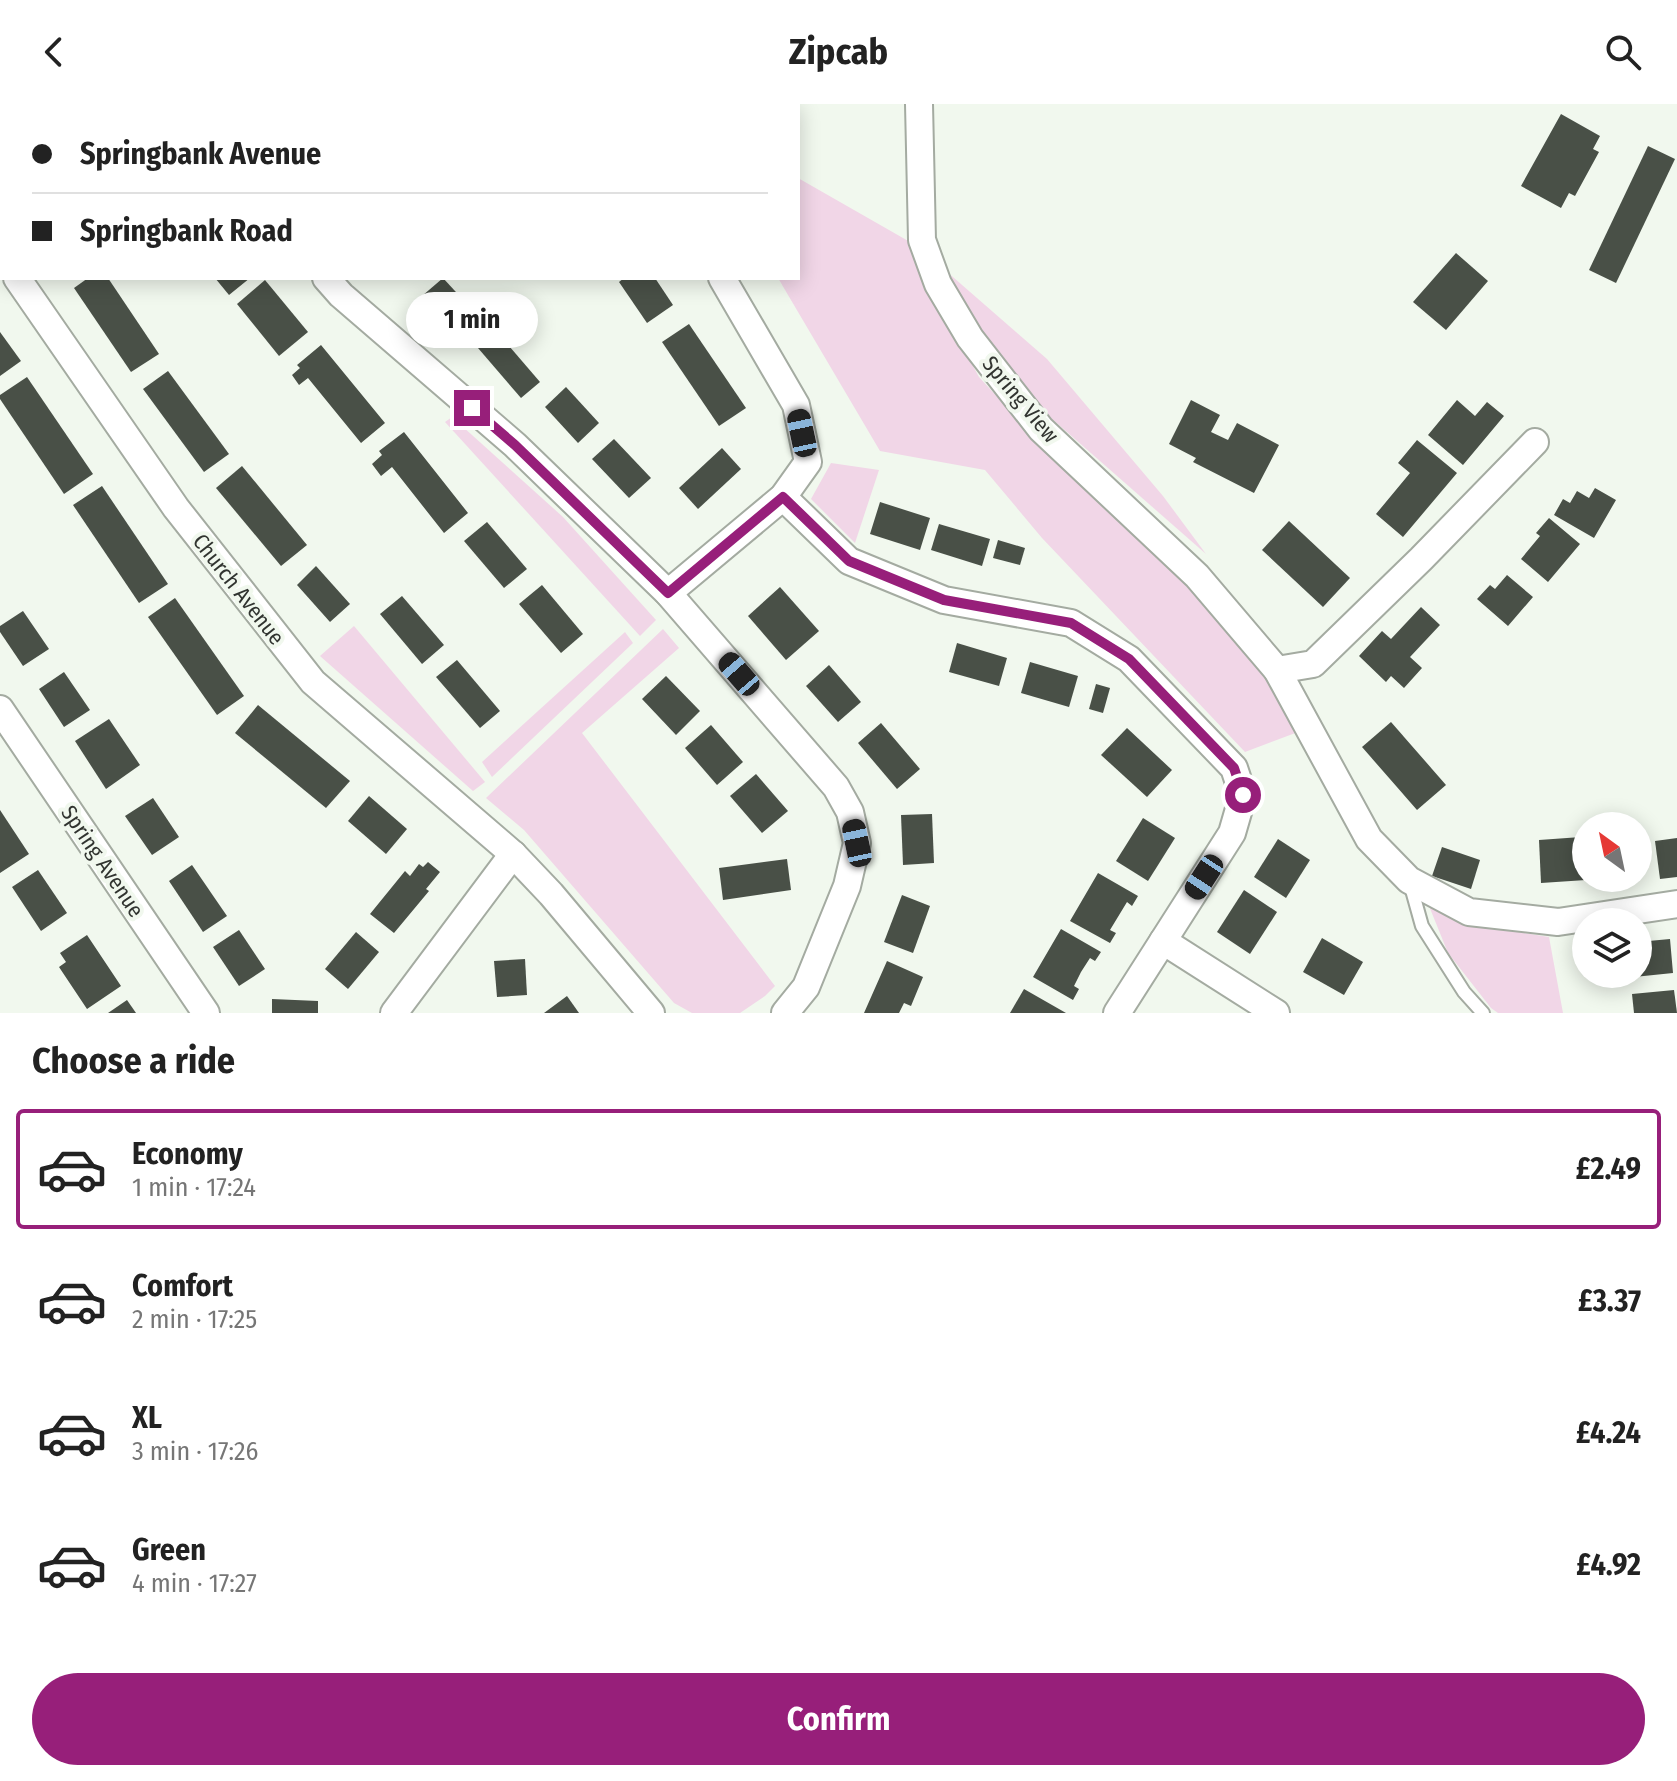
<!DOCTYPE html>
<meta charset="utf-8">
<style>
:root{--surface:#fff;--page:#f2f2f2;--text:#222;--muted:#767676;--line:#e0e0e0;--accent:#971f7a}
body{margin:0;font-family:"Fira Sans Condensed",sans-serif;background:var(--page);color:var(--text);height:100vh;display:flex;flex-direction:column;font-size:30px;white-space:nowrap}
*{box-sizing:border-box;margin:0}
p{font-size:26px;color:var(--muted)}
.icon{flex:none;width:44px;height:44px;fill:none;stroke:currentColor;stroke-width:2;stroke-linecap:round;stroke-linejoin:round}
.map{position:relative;height:909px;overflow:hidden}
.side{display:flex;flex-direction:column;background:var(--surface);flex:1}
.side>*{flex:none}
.banner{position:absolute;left:0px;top:0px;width:800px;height:176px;box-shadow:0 4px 20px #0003;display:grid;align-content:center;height:176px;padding:0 32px;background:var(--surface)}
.needle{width:52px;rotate:327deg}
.buttons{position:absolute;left:1572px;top:708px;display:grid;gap:16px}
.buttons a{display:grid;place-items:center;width:80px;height:80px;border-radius:50%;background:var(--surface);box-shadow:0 4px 20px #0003;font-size:40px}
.end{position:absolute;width:36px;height:36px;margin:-18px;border:10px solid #971f7a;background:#fff;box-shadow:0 0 0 4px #fff}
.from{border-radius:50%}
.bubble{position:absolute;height:56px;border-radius:28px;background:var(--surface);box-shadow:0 4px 20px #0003;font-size:26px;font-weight:700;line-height:56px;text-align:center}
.car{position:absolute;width:24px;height:48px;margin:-24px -12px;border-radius:10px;box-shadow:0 0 6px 2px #0007;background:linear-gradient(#222 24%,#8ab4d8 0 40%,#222 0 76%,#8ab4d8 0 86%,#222 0)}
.banner b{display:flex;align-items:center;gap:28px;height:76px;font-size:30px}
.banner b+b{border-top:2px solid var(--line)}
.banner i{width:20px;height:20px;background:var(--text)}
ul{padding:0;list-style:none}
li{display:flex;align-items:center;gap:24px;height:120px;margin:0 16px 12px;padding:0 16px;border:4px solid transparent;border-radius:8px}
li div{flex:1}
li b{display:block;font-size:30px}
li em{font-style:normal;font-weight:700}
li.current{border-color:var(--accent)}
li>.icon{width:72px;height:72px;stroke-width:1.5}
h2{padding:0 32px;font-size:36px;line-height:96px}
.primary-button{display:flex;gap:16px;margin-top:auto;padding:16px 32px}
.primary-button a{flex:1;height:92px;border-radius:48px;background:var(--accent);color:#fff;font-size:32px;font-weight:700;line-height:92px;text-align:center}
header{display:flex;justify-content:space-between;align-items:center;height:104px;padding:0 32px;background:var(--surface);font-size:36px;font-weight:700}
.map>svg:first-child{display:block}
.green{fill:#f1d6e7}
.building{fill:#495047}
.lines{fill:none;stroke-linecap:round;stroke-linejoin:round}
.lane-casing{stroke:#a4aba1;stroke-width:16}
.street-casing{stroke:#a4aba1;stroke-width:30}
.lane{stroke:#fff;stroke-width:12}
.street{stroke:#fff;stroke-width:26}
.route{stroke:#971f7a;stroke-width:10}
.labels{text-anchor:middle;stroke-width:8;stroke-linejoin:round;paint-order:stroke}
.street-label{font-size:22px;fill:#313430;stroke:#f1f8ee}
</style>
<header><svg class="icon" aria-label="back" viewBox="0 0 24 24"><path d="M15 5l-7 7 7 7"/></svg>Zipcab<svg class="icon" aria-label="search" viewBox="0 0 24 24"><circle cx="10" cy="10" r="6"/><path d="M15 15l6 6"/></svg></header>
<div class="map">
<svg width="1677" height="909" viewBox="0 0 1677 909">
<rect width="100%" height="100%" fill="#f1f8ee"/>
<g class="green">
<path d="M798,74L917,142L930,183L979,273L1044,344L1132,414L1277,578L1298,628L1245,648L1042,434L985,366L880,347L778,174H798Z"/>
<path d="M946,167L1047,255L1163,392L1206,450L1027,293L961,199Z"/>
<path d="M452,313L563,413L656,516L640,532L445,318Z"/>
<path d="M831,359L879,366L855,439L811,395Z"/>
<path d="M354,522L485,678L473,687L320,552Z"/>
<path d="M663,525L679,544L582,629L775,882L765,892L740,909H692L674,899L524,726L486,694Z"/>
<path d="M625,528L633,539L492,673L482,658Z"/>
<path d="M1427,797L1480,822L1549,833L1563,909H1498L1491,904L1448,849Z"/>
</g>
<g class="building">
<path d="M1561,10L1600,32L1593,45L1599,48L1575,92L1569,89L1561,104L1521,82Z"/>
<path d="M1648,42L1675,55L1616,179L1589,166Z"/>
<path d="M1456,149L1488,177L1446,226L1413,198Z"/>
<path d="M88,174H108L159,250L131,268L74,184Z"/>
<path d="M215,174H250L229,191Z"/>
<path d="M443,174L479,213L458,232L422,192Z"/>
<path d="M624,174H655L673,201L647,219L619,178Z"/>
<path d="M265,176L308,228L279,252L237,200Z"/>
<path d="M689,220L746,304L719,322L662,238Z"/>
<path d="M0,228L21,257L0,272Z"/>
<path d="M497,228L540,278L521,294L478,244Z"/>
<path d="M321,241L385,319L361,339L308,274L299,281L292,271L300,264L297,261Z"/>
<path d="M168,267L229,350L204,368L143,285Z"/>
<path d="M27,273L93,370L64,390L0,295V291Z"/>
<path d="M566,283L599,319L578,339L545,303Z"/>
<path d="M1191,296L1220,311L1211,328L1228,336L1237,319L1279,341L1254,389L1193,358L1196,354L1169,340Z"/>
<path d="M1457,296L1475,312L1487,298L1504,312L1463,361L1428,331Z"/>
<path d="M404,328L468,409L444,429L392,363L381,372L372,360L382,351L379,347Z"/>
<path d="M614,335L651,374L629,394L592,355Z"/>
<path d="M1417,336L1457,369L1403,433L1376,410L1410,369L1398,359Z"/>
<path d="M722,344L741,365L698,405L679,384Z"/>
<path d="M242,362L307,441L281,462L216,384Z"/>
<path d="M102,382L168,480L139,499L73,401Z"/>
<path d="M1595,384L1616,396L1594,434L1554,411L1563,395L1570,399L1577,387L1589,394Z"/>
<path d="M880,398L930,414L920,446L870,430Z"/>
<path d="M1549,414L1580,440L1548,478L1521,455L1540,432L1536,429Z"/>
<path d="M1289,417L1350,474L1323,503L1262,446Z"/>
<path d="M487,418L527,465L504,484L464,437Z"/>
<path d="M939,420L990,435L982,462L931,446Z"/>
<path d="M998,436L1025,444L1020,461L993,454Z"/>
<path d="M316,462L350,500L330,518L297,481Z"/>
<path d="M1507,471L1533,493L1508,522L1477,495L1490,481L1495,485Z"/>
<path d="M542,481L583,530L561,549L519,500Z"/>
<path d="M780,483L819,527L786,556L748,512Z"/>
<path d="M402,492L444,541L422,560L380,510Z"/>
<path d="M175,494L244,592L217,611L148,513Z"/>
<path d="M1421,503L1440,521L1410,553L1422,564L1404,584L1391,572L1386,578L1359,552L1382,527L1391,535Z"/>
<path d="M23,507L49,545L23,562L0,528V522Z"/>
<path d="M957,539L1007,554L999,582L949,568Z"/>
<path d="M457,556L500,607L480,624L436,573Z"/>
<path d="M1030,558L1078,572L1069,603L1021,589Z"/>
<path d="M829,561L861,598L838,618L806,582Z"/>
<path d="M64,568L90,606L64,623L39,585Z"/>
<path d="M666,572L700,607L676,631L642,595Z"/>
<path d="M1096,580L1110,584L1103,609L1089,605Z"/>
<path d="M258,601L350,677L326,704L235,629Z"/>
<path d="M109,615L140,661L106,685L75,637Z"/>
<path d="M1391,618L1446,681L1417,706L1362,643Z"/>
<path d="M881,619L920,665L897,685L858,639Z"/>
<path d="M711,621L743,658L717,681L685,644Z"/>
<path d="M1127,624L1172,666L1147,693L1101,651Z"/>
<path d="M756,670L788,707L762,729L730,692Z"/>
<path d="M369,692L407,725L386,750L348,717Z"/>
<path d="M153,694L179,733L152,751L125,712Z"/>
<path d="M0,706L29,750L0,769Z"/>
<path d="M932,710L934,759L903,761L901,711Z"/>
<path d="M1143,714L1175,734L1148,777L1116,757Z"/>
<path d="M1581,733H1586V776L1541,779L1539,736Z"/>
<path d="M1677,734V773L1660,775L1655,737Z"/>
<path d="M1278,735L1310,756L1286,794L1254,773Z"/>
<path d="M1442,743L1480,756L1471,785L1432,772Z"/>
<path d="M787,755L791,786L723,796L719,764Z"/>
<path d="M428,758L440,768L426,785L429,787L394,829L370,810L405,767L410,772L419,760L423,763Z"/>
<path d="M192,761L227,812L203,828L169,777Z"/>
<path d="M38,766L67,809L41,827L12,783Z"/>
<path d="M1098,769L1138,792L1132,802L1127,798L1110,826L1116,829L1110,839L1070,817Z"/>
<path d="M1244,786L1277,808L1250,850L1217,828Z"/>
<path d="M902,791L930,802L913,849L884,838Z"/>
<path d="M1061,825L1101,848L1095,857L1090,854L1081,868L1074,882L1079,885L1073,896L1033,873Z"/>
<path d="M239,826L265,865L239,882L213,843Z"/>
<path d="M356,828L379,848L348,885L325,865Z"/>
<path d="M87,831L121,882L87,905L59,863L66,858L60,849Z"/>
<path d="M1322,834L1363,858L1344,891L1303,868Z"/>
<path d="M1670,835L1673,869L1634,873L1633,870H1638V838Z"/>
<path d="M525,855L527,891L497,893L494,857Z"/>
<path d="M887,857L923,873L911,902L904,899L899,909H864Z"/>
<path d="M1024,885L1066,909H1010Z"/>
<path d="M1674,886L1677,909H1634L1632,890Z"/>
<path d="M567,892L579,909H544Z"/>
<path d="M272,895L318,897V909H272Z"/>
<path d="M127,896L136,909H108Z"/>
</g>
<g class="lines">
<g class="lane-casing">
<path id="lane" d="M1410,779L1422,822L1464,888L1483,909"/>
</g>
<g class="street-casing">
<g id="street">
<path d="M191,0L192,2"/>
<path d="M622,0L623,2"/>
<path d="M919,0L922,136L938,180L970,234L1041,325L1197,472L1277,566L1369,735L1409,776L1469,808L1558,818L1677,800"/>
<path d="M0,150L2,153"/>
<path d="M17,174L176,404L313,578L513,750L551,790L651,909"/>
<path d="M326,174L341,191L515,341L668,489L836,683L850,708L857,739L847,782L806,883L785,909"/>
<path d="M783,393L849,457L944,496L1071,519L1129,555L1234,664L1243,691L1232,729L1117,909"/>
<path d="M668,489L783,393L808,358L796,301L722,174"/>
<path d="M1277,566L1313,560L1421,455L1535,338"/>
<path d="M0,605L206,909"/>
<path d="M1163,837L1276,909"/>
<path d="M394,909L513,750"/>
</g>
</g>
<use href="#lane" class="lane"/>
<use href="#street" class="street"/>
</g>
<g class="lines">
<path class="route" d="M472,304L515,341L668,489L783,393L849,457L944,496L1071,519L1129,555L1234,664L1243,691"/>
</g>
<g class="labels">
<g class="street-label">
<text transform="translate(1021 295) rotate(50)" y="8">Spring View</text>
<text transform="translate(239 485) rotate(52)" y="8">Church Avenue</text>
<text transform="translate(103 757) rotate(56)" y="8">Spring Avenue</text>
</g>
</g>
</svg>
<div class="buttons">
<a><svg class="needle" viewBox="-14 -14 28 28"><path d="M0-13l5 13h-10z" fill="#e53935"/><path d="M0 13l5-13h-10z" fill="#767676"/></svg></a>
<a><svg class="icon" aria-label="layers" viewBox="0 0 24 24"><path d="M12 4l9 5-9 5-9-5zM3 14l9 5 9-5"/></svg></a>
</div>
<i class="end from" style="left:1243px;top:691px"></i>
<i class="end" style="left:472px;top:304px"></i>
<div class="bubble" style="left:406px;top:188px;width:132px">1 min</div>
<i class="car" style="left:802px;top:329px;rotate:348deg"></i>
<i class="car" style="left:739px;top:570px;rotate:319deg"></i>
<i class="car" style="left:857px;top:739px;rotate:348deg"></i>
<i class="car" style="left:1204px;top:773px;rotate:213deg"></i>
<div class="banner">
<b><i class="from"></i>Springbank Avenue</b>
<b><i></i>Springbank Road</b>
</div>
</div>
<section class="side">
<h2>Choose a ride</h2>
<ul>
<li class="current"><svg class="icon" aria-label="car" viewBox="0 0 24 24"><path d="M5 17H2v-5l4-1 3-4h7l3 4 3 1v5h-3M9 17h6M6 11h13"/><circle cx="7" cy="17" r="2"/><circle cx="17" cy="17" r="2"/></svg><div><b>Economy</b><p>1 min · 17:24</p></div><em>£2.49</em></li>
<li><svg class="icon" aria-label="car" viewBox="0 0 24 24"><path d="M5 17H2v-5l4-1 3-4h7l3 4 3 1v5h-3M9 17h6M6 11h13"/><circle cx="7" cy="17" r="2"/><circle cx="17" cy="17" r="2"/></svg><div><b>Comfort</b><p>2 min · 17:25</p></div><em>£3.37</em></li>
<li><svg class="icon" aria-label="car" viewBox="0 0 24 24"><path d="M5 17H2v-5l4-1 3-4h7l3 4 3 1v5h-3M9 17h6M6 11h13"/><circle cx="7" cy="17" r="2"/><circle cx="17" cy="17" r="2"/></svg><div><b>XL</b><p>3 min · 17:26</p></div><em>£4.24</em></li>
<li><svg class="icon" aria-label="car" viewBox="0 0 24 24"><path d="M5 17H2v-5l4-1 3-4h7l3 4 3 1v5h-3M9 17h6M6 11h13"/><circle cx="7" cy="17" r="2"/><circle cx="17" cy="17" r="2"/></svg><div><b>Green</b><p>4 min · 17:27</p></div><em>£4.92</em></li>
</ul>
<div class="primary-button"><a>Confirm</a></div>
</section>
